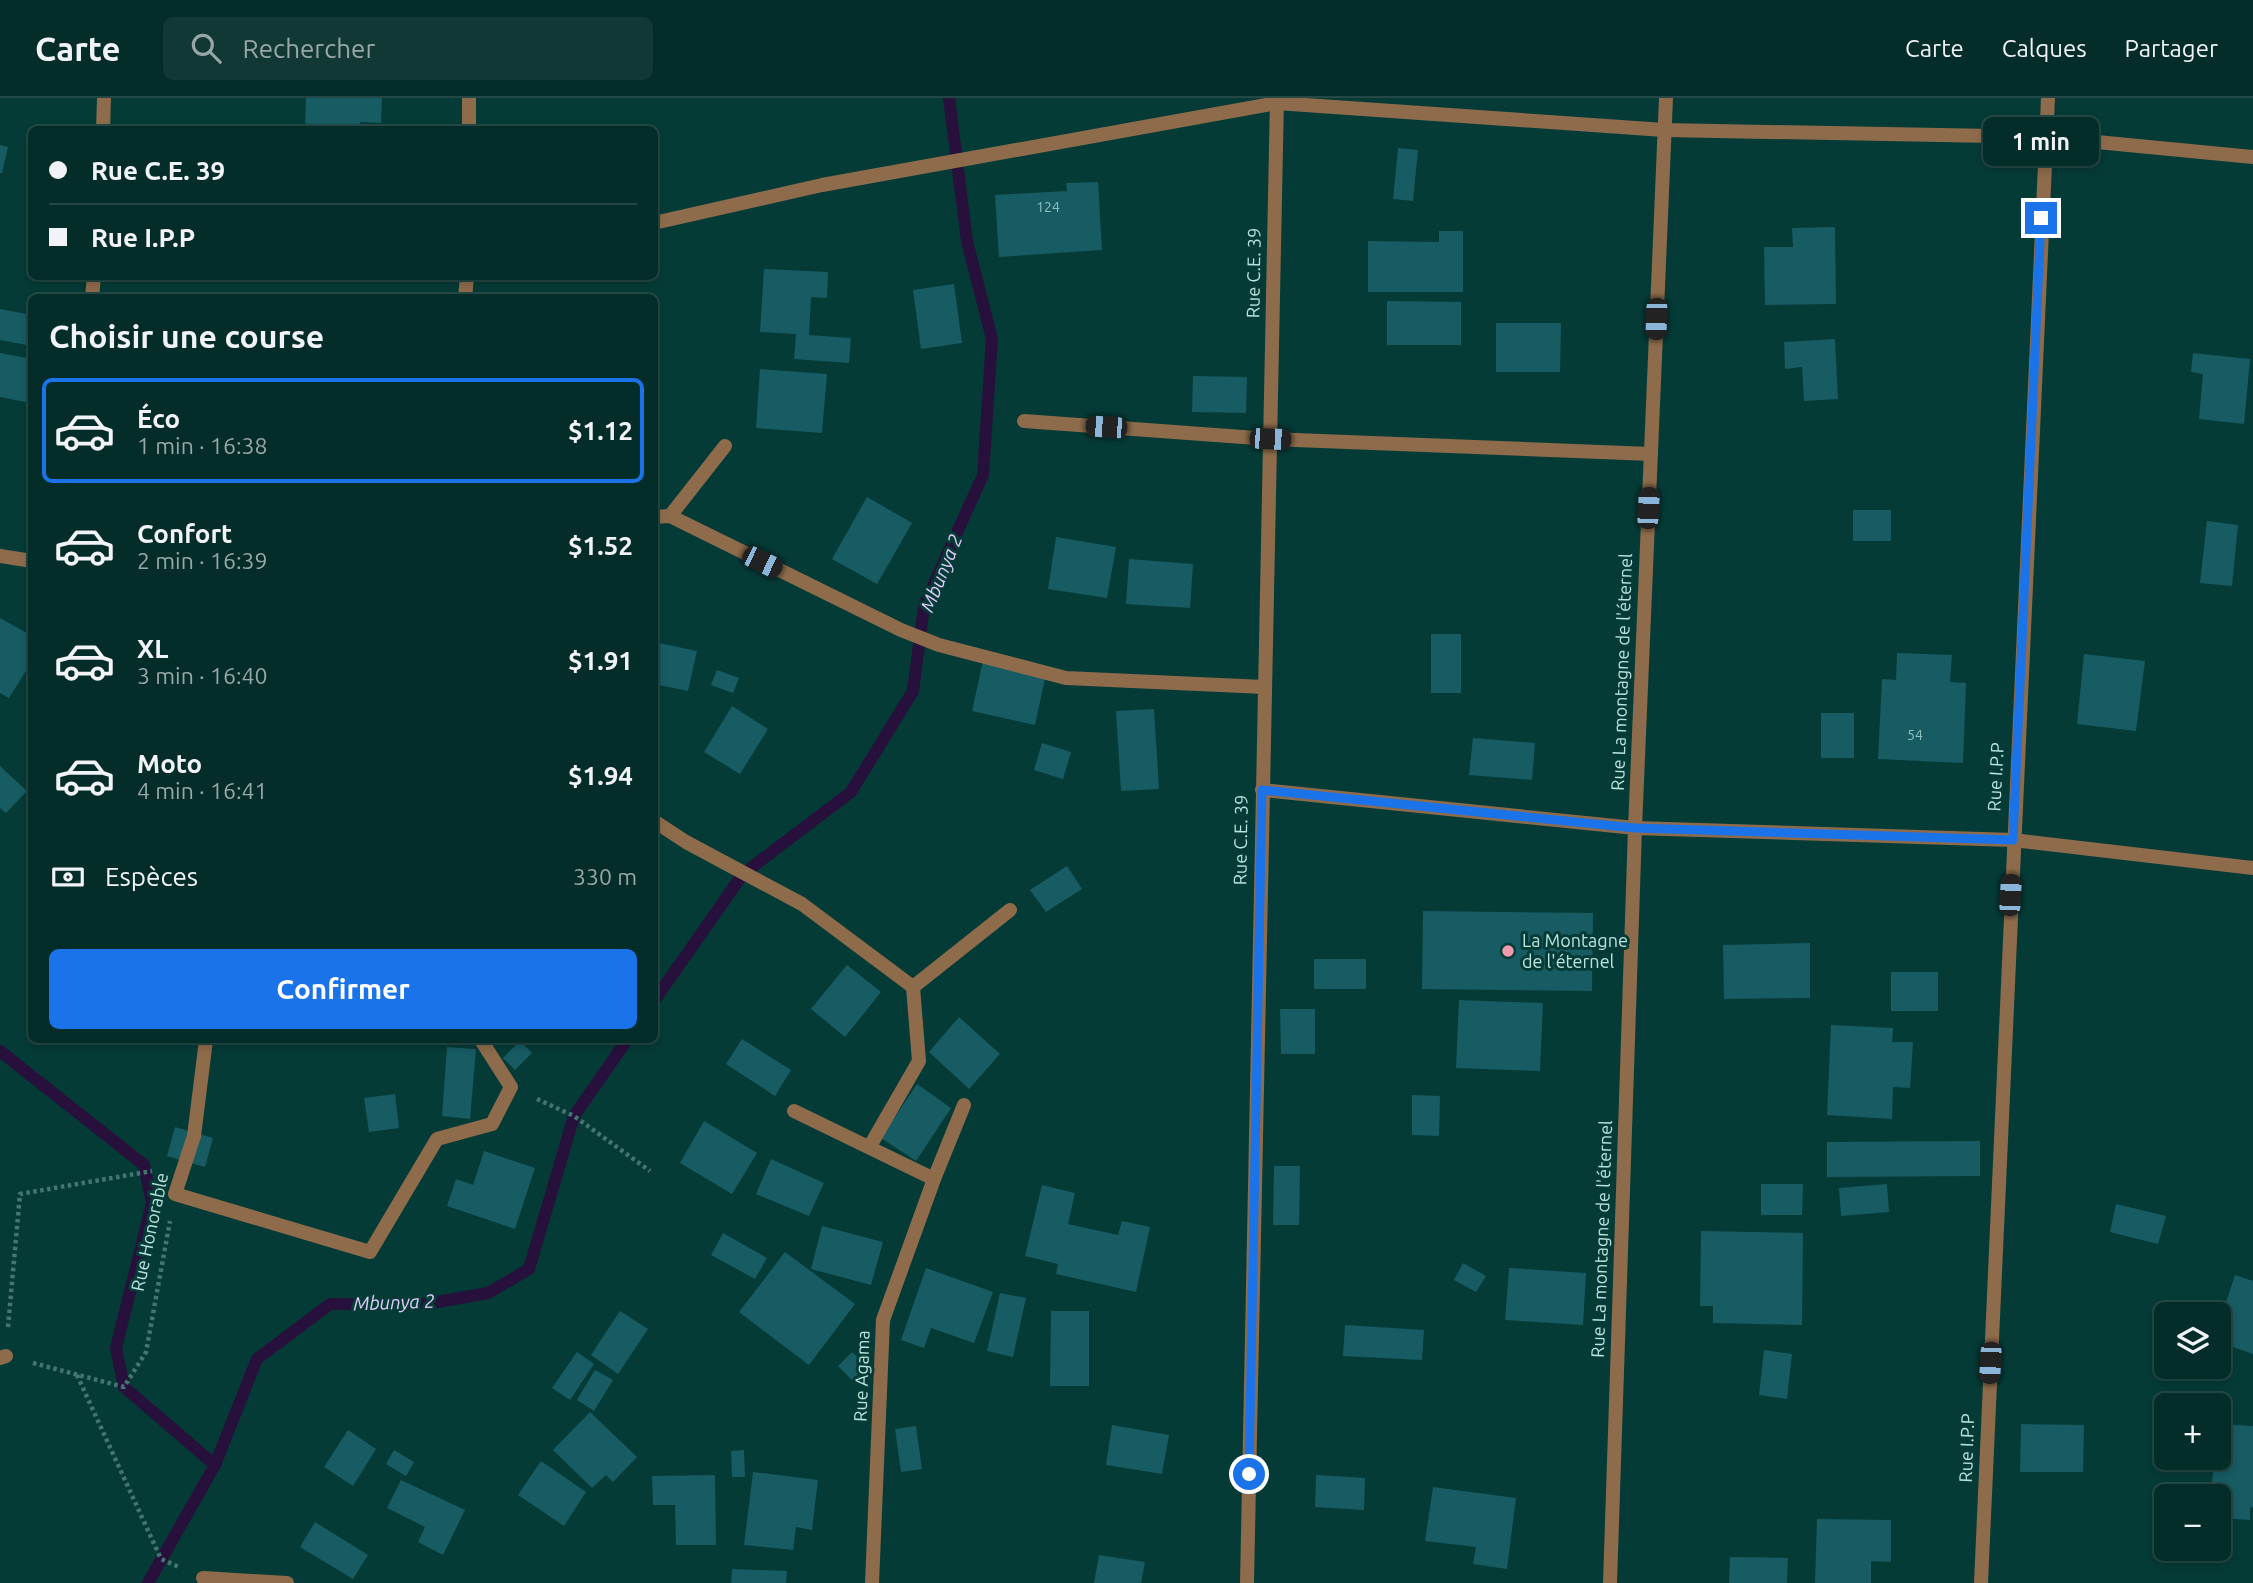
<!DOCTYPE html>
<html lang="fr">
<meta charset="utf-8">
<style>
:root{--surface:#042c29;--page:#123835;--text:#f1f3f6;--muted:#97a7a8;--line:#254846;--accent:#1a73e8}
body{margin:0;font-family:Ubuntu,sans-serif;background:var(--page);color:var(--text);height:100vh;display:flex;flex-direction:column;font-size:26px;white-space:nowrap}
*{box-sizing:border-box;margin:0}
p{font-size:23px;color:var(--muted)}
.icon{flex:none;width:38px;height:38px;fill:none;stroke:currentColor;stroke-width:2;stroke-linecap:round;stroke-linejoin:round}
.map{position:relative;flex:1;overflow:hidden}
.details{position:absolute;left:28px;top:196px;width:630px;height:749px;display:flex;flex-direction:column;background:var(--surface);border-radius:10px;box-shadow:0 4px 10px #0003,0 0 0 2px var(--line)}
.details>*{flex:none}
.guide{position:absolute;left:28px;top:28px;width:630px;height:154px;border-radius:10px;box-shadow:0 4px 10px #0003,0 0 0 2px var(--line);display:grid;align-content:center;height:154px;padding:0 21px;background:var(--surface)}
.controls{position:absolute;left:2154px;top:1204px;display:grid;gap:14px}
.controls a{display:grid;place-items:center;width:77px;height:77px;border-radius:10px;background:var(--surface);box-shadow:0 4px 10px #0003,0 0 0 2px var(--line);font-size:35px}
.end{position:absolute;width:32px;height:32px;margin:-16px;border:9px solid #1a73e8;background:#fff;box-shadow:0 0 0 4px #fff}
.from{border-radius:50%}
.bubble{position:absolute;height:49px;border-radius:10px;background:var(--surface);box-shadow:0 4px 10px #0003,0 0 0 2px var(--line);font-size:23px;font-weight:700;line-height:49px;text-align:center}
.car{position:absolute;width:21px;height:42px;margin:-21px -10px;border-radius:9px;box-shadow:0 0 5px 2px #0007;background:linear-gradient(#222 24%,#8ab4d8 0 40%,#222 0 76%,#8ab4d8 0 86%,#222 0)}
.guide b{display:flex;align-items:center;gap:24px;height:66px;font-size:26px}
.guide b+b{border-top:2px solid var(--line)}
.guide i{width:18px;height:18px;background:var(--text)}
ul{padding:0;list-style:none}
li{display:flex;align-items:center;gap:21px;height:105px;margin:0 14px 10px;padding:0 7px;border:4px solid transparent;border-radius:10px}
li div{flex:1}
li b{display:block;font-size:26px}
li em{font-style:normal;font-weight:700}
li.current{border-color:var(--accent)}
li>.icon{width:63px;height:63px;stroke-width:1.5}
h2{padding:0 21px;font-size:32px;line-height:84px}
.pay{display:flex;align-items:center;gap:18px;height:77px;padding:0 21px;font-size:26px}
.pay p{margin-inline-start:auto}
.cta{display:flex;gap:14px;margin-top:auto;padding:14px 21px}
.cta a{flex:1;height:80px;border-radius:10px;background:var(--accent);color:#fff;font-size:28px;font-weight:700;line-height:80px;text-align:center}
header{display:flex;align-items:center;gap:42px;box-sizing:border-box;height:98px;padding:0 35px;background:var(--surface);border-bottom:2px solid var(--line)}
header strong{font-size:33px}
nav{display:flex;gap:38px;margin-inline-start:auto;font-size:24px}
.search{width:490px;height:63px;background:var(--page);display:flex;align-items:center;gap:18px;box-sizing:border-box;padding:0 24px;border-radius:10px;color:var(--muted);font-size:26px}
.map>svg:first-child{display:block}
.lines{fill:none;stroke-linecap:round;stroke-linejoin:round}
.stream{stroke:#27103c;stroke-width:12}
.building{fill:#175b63}
.path{stroke:#447571;stroke-width:4.5;stroke-dasharray:3.5 3.5;stroke-linecap:butt}
.lane{stroke:#8e6c4b;stroke-width:14}
.street{stroke:#8e6c4b;stroke-width:14}
.route{stroke:#1a73e8;stroke-width:9}
.poi-dot{fill:#f29aad;stroke:#053b37;stroke-width:2.5}
.labels{text-anchor:middle;stroke-width:6;stroke-linejoin:round;paint-order:stroke}
.number-label{font-size:14px;fill:#90c1be}
.street-label{font-size:18px;fill:#b9e3dd;stroke:#053b37}
.poi-label{font-size:18px;fill:#b9e3dd;stroke:#053b37;text-anchor:start}
.water-label{font-size:19px;font-style:italic;fill:#e2ccfb;stroke:#053b37}
</style>
<header>
<strong>Carte</strong>
<div class="search"><svg class="icon" aria-label="search" viewBox="0 0 24 24"><circle cx="10" cy="10" r="6"/><path d="M15 15l6 6"/></svg>Rechercher</div>
<nav><a>Carte</a><a>Calques</a><a>Partager</a></nav>
</header>
<div class="map">
<svg width="2253" height="1485" viewBox="0 0 2253 1485">
<rect width="100%" height="100%" fill="#053b37"/>
<g class="lines">
<g class="stream">
<path d="M654,903L743,776L851,694L913,593L924,508L983,377L992,241L967,143L949,0"/>
<path d="M0,953L144,1067L152,1105L116,1250L124,1289L215,1367L148,1485"/>
<path d="M215,1367L257,1261L330,1206H426L488,1195L529,1171L574,1018L627,942"/>
</g>
</g>
<g class="building">
<path d="M306,0H382L381,25L360,24V32H305Z"/>
<path d="M0,47L8,49L2,75H0Z"/>
<path d="M1398,50L1418,52L1413,103L1393,101Z"/>
<path d="M1098,84L1102,152L999,159L995,97L1067,93L1066,85Z"/>
<path d="M1835,129L1836,206L1765,207L1764,149H1793L1792,130Z"/>
<path d="M1439,133H1463V194H1368V143L1439,144Z"/>
<path d="M764,171L828,174L827,200L811,199L809,237L851,240L849,265L794,261L796,236L760,234Z"/>
<path d="M954,186L962,245L921,251L913,192Z"/>
<path d="M1387,203L1461,204V247H1387Z"/>
<path d="M0,211L32,217V248L0,242Z"/>
<path d="M1496,225H1561L1560,274H1496Z"/>
<path d="M1835,241L1838,301L1804,303L1802,269L1785,271L1784,244Z"/>
<path d="M0,255L32,261L30,305L0,299Z"/>
<path d="M2193,255L2250,261L2244,326L2199,321L2203,276L2191,274Z"/>
<path d="M760,271L827,276L822,335L756,330Z"/>
<path d="M1193,278L1247,279L1246,315L1192,314Z"/>
<path d="M867,399L912,425L877,486L832,461Z"/>
<rect x="1853" y="412" width="38" height="31"/>
<path d="M2207,423L2238,427L2232,488L2200,485Z"/>
<path d="M1056,439L1116,449L1107,500L1048,491Z"/>
<path d="M1129,461L1193,466L1190,510L1126,506Z"/>
<path d="M0,520L32,538V563L9,600L0,595Z"/>
<rect x="1431" y="536" width="30" height="59"/>
<path d="M654,544L697,553L688,593L654,586Z"/>
<path d="M1897,555L1952,557L1950,584L1966,585L1963,665L1878,661L1882,581L1896,582Z"/>
<path d="M2084,556L2145,563L2136,633L2077,626Z"/>
<path d="M983,563L1046,576L1035,627L972,613Z"/>
<path d="M717,572L739,580L733,595L711,587Z"/>
<path d="M732,608L768,631L740,676L704,654Z"/>
<path d="M1154,611L1159,691L1121,693L1116,613Z"/>
<rect x="1821" y="615" width="33" height="45"/>
<path d="M1473,640L1535,645L1532,682L1469,677Z"/>
<path d="M1042,645L1071,654L1063,681L1034,672Z"/>
<path d="M0,668L27,693L6,715L0,710Z"/>
<path d="M1067,768L1082,791L1046,814L1030,792Z"/>
<path d="M1423,813L1593,815L1592,893L1422,891Z"/>
<path d="M1810,845V900L1724,901L1723,847Z"/>
<rect x="1314" y="861" width="52" height="30"/>
<path d="M847,867L881,894L845,939L811,911Z"/>
<rect x="1891" y="874" width="47" height="39"/>
<path d="M1459,902L1543,905L1540,973L1456,970Z"/>
<path d="M1280,911H1315V956H1281Z"/>
<path d="M959,919L1000,956L969,991L929,954Z"/>
<path d="M1831,927L1893,930L1892,944H1913L1910,990L1893,989L1892,1021L1827,1017Z"/>
<path d="M742,941L791,972L775,998L726,966Z"/>
<path d="M520,943L532,955L515,972L503,960Z"/>
<path d="M447,949L476,951L470,1021L442,1018Z"/>
<path d="M917,986L951,1010L916,1063L881,1040Z"/>
<path d="M395,996L399,1030L369,1034L364,1000Z"/>
<path d="M1412,997L1440,998L1439,1038L1412,1037Z"/>
<path d="M704,1023L757,1055L732,1096L680,1065Z"/>
<path d="M175,1029L213,1040L205,1069L167,1058Z"/>
<path d="M1980,1043V1078L1827,1079V1044Z"/>
<path d="M484,1053L535,1070L515,1131L447,1108L456,1081L473,1087Z"/>
<path d="M771,1061L824,1085L809,1118L756,1096Z"/>
<path d="M1274,1068H1300L1299,1127H1273Z"/>
<path d="M1761,1086H1803L1802,1117H1761Z"/>
<path d="M1887,1086L1889,1114L1841,1118L1839,1090Z"/>
<path d="M1042,1087L1075,1095L1068,1126L1118,1137L1122,1123L1150,1129L1136,1194L1056,1176L1058,1166L1025,1158Z"/>
<path d="M2116,1106L2166,1118L2158,1146L2110,1134Z"/>
<path d="M822,1128L883,1144L871,1187L811,1171Z"/>
<path d="M1701,1133L1803,1135L1802,1227L1713,1225V1208H1700Z"/>
<path d="M723,1135L767,1160L755,1181L711,1157Z"/>
<path d="M785,1154L855,1206L809,1267L739,1214Z"/>
<path d="M1463,1165L1486,1178L1476,1194L1454,1182Z"/>
<path d="M926,1170L993,1194L974,1245L931,1230L924,1250L901,1242Z"/>
<path d="M1509,1170L1586,1175L1583,1227L1505,1222Z"/>
<path d="M2235,1177L2253,1183V1256L2219,1244V1226Z"/>
<path d="M1000,1195L1026,1200L1013,1259L987,1253Z"/>
<path d="M620,1213L648,1231L618,1276L591,1257Z"/>
<path d="M1051,1213H1089V1288H1050Z"/>
<path d="M1345,1227L1424,1232L1422,1262L1343,1258Z"/>
<path d="M1764,1252L1792,1256L1787,1301L1759,1297Z"/>
<path d="M577,1254L594,1266L570,1302L552,1290Z"/>
<path d="M852,1254L867,1267L852,1282L838,1268Z"/>
<path d="M595,1272L613,1282L594,1313L577,1302Z"/>
<path d="M590,1314L637,1359L613,1384L606,1377L592,1390L553,1352Z"/>
<path d="M2021,1326L2084,1327L2083,1374H2020Z"/>
<path d="M2219,1326L2253,1328V1410L2250,1409V1422L2219,1420V1398H2211L2214,1360H2219Z"/>
<path d="M1112,1327L1169,1337L1162,1376L1106,1367Z"/>
<path d="M916,1328L922,1371L901,1374L895,1331Z"/>
<path d="M348,1332L376,1351L353,1388L324,1369Z"/>
<path d="M394,1352L414,1364L406,1378L386,1366Z"/>
<path d="M744,1352L745,1379H732L731,1353Z"/>
<path d="M541,1363L586,1394L564,1428L518,1397Z"/>
<path d="M753,1374L818,1382L812,1432L796,1429L793,1452L744,1447Z"/>
<path d="M715,1377L716,1447H676L675,1407H653L652,1378Z"/>
<path d="M1316,1377L1365,1380L1364,1412L1315,1409Z"/>
<path d="M401,1382L465,1412L443,1457L418,1444L425,1429L387,1410Z"/>
<path d="M1433,1389L1516,1400L1507,1471L1473,1466L1476,1449L1425,1443Z"/>
<path d="M1817,1421L1891,1422V1464L1871,1463V1485H1815Z"/>
<path d="M315,1424L368,1457L353,1481L300,1449Z"/>
<path d="M1099,1457L1145,1464L1141,1485H1094Z"/>
<path d="M1730,1459L1788,1460L1787,1485H1729Z"/>
<path d="M732,1471L787,1473L786,1485H731Z"/>
</g>
<g class="lines">
<g class="path">
<path d="M537,1001L574,1018L650,1073"/>
<path d="M8,1229L20,1096L152,1073"/>
<path d="M33,1265L124,1289L146,1254L170,1123"/>
<path d="M77,1277L161,1461L179,1469"/>
</g>
<g class="lane">
<path d="M1024,323L1270,341L1651,356"/>
<path d="M670,418L725,348"/>
<path d="M654,419L670,418L901,532L939,547L1066,580L1264,589"/>
<path d="M654,723L686,744L802,806L913,889"/>
<path d="M794,1013L934,1081"/>
<path d="M194,1038L175,1096L370,1154L437,1041L492,1026L511,989L481,942"/>
<path d="M870,1048L919,963L913,889L1010,812"/>
</g>
<g class="street">
<path d="M103,32L104,0"/>
<path d="M469,32V0"/>
<path d="M654,125L822,87L1277,5L1664,32L2045,39L2253,59"/>
<path d="M92,200L94,178"/>
<path d="M465,200L467,178"/>
<path d="M0,458L32,463"/>
<path d="M1262,692L1635,730L2013,742L2253,770"/>
<path d="M194,1038L206,942"/>
<path d="M0,1260L6,1258"/>
<path d="M203,1480L287,1485"/>
<path d="M872,1485L883,1222L934,1081L964,1007"/>
<path d="M1247,1485L1277,0"/>
<path d="M1610,1485L1635,730L1666,0"/>
<path d="M1981,1485L2048,0"/>
</g>
</g>
<g class="lines">
<path class="route" d="M1249,1376L1262,692L1635,730L2013,742L2041,120"/>
</g>
<circle class="poi-dot" cx="1508" cy="853" r="7"/>
<g class="labels">
<g class="number-label">
<text x="1048" y="114">124</text>
<text x="1915" y="642">54</text>
</g>
<g class="street-label">
<text transform="translate(1254 175) rotate(-89)" y="6">Rue C.E. 39</text>
<text transform="translate(1622 574) rotate(-88)" y="6">Rue La montagne de l'éternel</text>
<text transform="translate(1996 679) rotate(-87)" y="6">Rue I.P.P</text>
<text transform="translate(1241 742) rotate(-89)" y="6">Rue C.E. 39</text>
<text transform="translate(150 1134) rotate(-78)" y="6">Rue Honorable</text>
<text transform="translate(1602 1141) rotate(-88)" y="6">Rue La montagne de l'éternel</text>
<text transform="translate(862 1278) rotate(-88)" y="6">Rue Agama</text>
<text transform="translate(1967 1350) rotate(-88)" y="6">Rue I.P.P</text>
</g>
<g class="poi-label">
<text x="1522" y="849">La Montagne<tspan x="1522" dy="21">de l'éternel</tspan></text>
</g>
<g class="water-label">
<text transform="translate(941 475) rotate(-68)" y="7">Mbunya 2</text>
<text transform="translate(394 1204) rotate(-2)" y="7">Mbunya 2</text>
</g>
</g>
</svg>
<div class="controls">
<a><svg class="icon" aria-label="layers" viewBox="0 0 24 24"><path d="M12 4l9 5-9 5-9-5zM3 14l9 5 9-5"/></svg></a>
<a>+</a>
<a>−</a>
</div>
<i class="end from" style="left:1249px;top:1376px"></i>
<i class="end" style="left:2041px;top:120px"></i>
<div class="bubble" style="left:1983px;top:19px;width:116px">1 min</div>
<i class="car" style="left:1656px;top:221px;rotate:182deg"></i>
<i class="car" style="left:1106px;top:329px;rotate:274deg"></i>
<i class="car" style="left:1270px;top:341px;rotate:92deg"></i>
<i class="car" style="left:1648px;top:410px;rotate:3deg"></i>
<i class="car" style="left:762px;top:464px;rotate:116deg"></i>
<i class="car" style="left:2010px;top:797px;rotate:3deg"></i>
<i class="car" style="left:1990px;top:1265px;rotate:183deg"></i>
<div class="guide">
<b><i class="from"></i>Rue C.E. 39</b>
<b><i></i>Rue I.P.P</b>
</div>
<section class="details">
<h2>Choisir une course</h2>
<ul>
<li class="current"><svg class="icon" aria-label="car" viewBox="0 0 24 24"><path d="M5 17H2v-5l4-1 3-4h7l3 4 3 1v5h-3M9 17h6M6 11h13"/><circle cx="7" cy="17" r="2"/><circle cx="17" cy="17" r="2"/></svg><div><b>Éco</b><p>1 min · 16:38</p></div><em>$1.12</em></li>
<li><svg class="icon" aria-label="car" viewBox="0 0 24 24"><path d="M5 17H2v-5l4-1 3-4h7l3 4 3 1v5h-3M9 17h6M6 11h13"/><circle cx="7" cy="17" r="2"/><circle cx="17" cy="17" r="2"/></svg><div><b>Confort</b><p>2 min · 16:39</p></div><em>$1.52</em></li>
<li><svg class="icon" aria-label="car" viewBox="0 0 24 24"><path d="M5 17H2v-5l4-1 3-4h7l3 4 3 1v5h-3M9 17h6M6 11h13"/><circle cx="7" cy="17" r="2"/><circle cx="17" cy="17" r="2"/></svg><div><b>XL</b><p>3 min · 16:40</p></div><em>$1.91</em></li>
<li><svg class="icon" aria-label="car" viewBox="0 0 24 24"><path d="M5 17H2v-5l4-1 3-4h7l3 4 3 1v5h-3M9 17h6M6 11h13"/><circle cx="7" cy="17" r="2"/><circle cx="17" cy="17" r="2"/></svg><div><b>Moto</b><p>4 min · 16:41</p></div><em>$1.94</em></li>
</ul>
<div class="pay"><svg class="icon" aria-label="cash" viewBox="0 0 24 24"><path d="M3 7h18v10H3z"/><circle cx="12" cy="12" r="2"/></svg>Espèces<p>330 m</p></div>
<div class="cta"><a>Confirmer</a></div>
</section>
</div>
